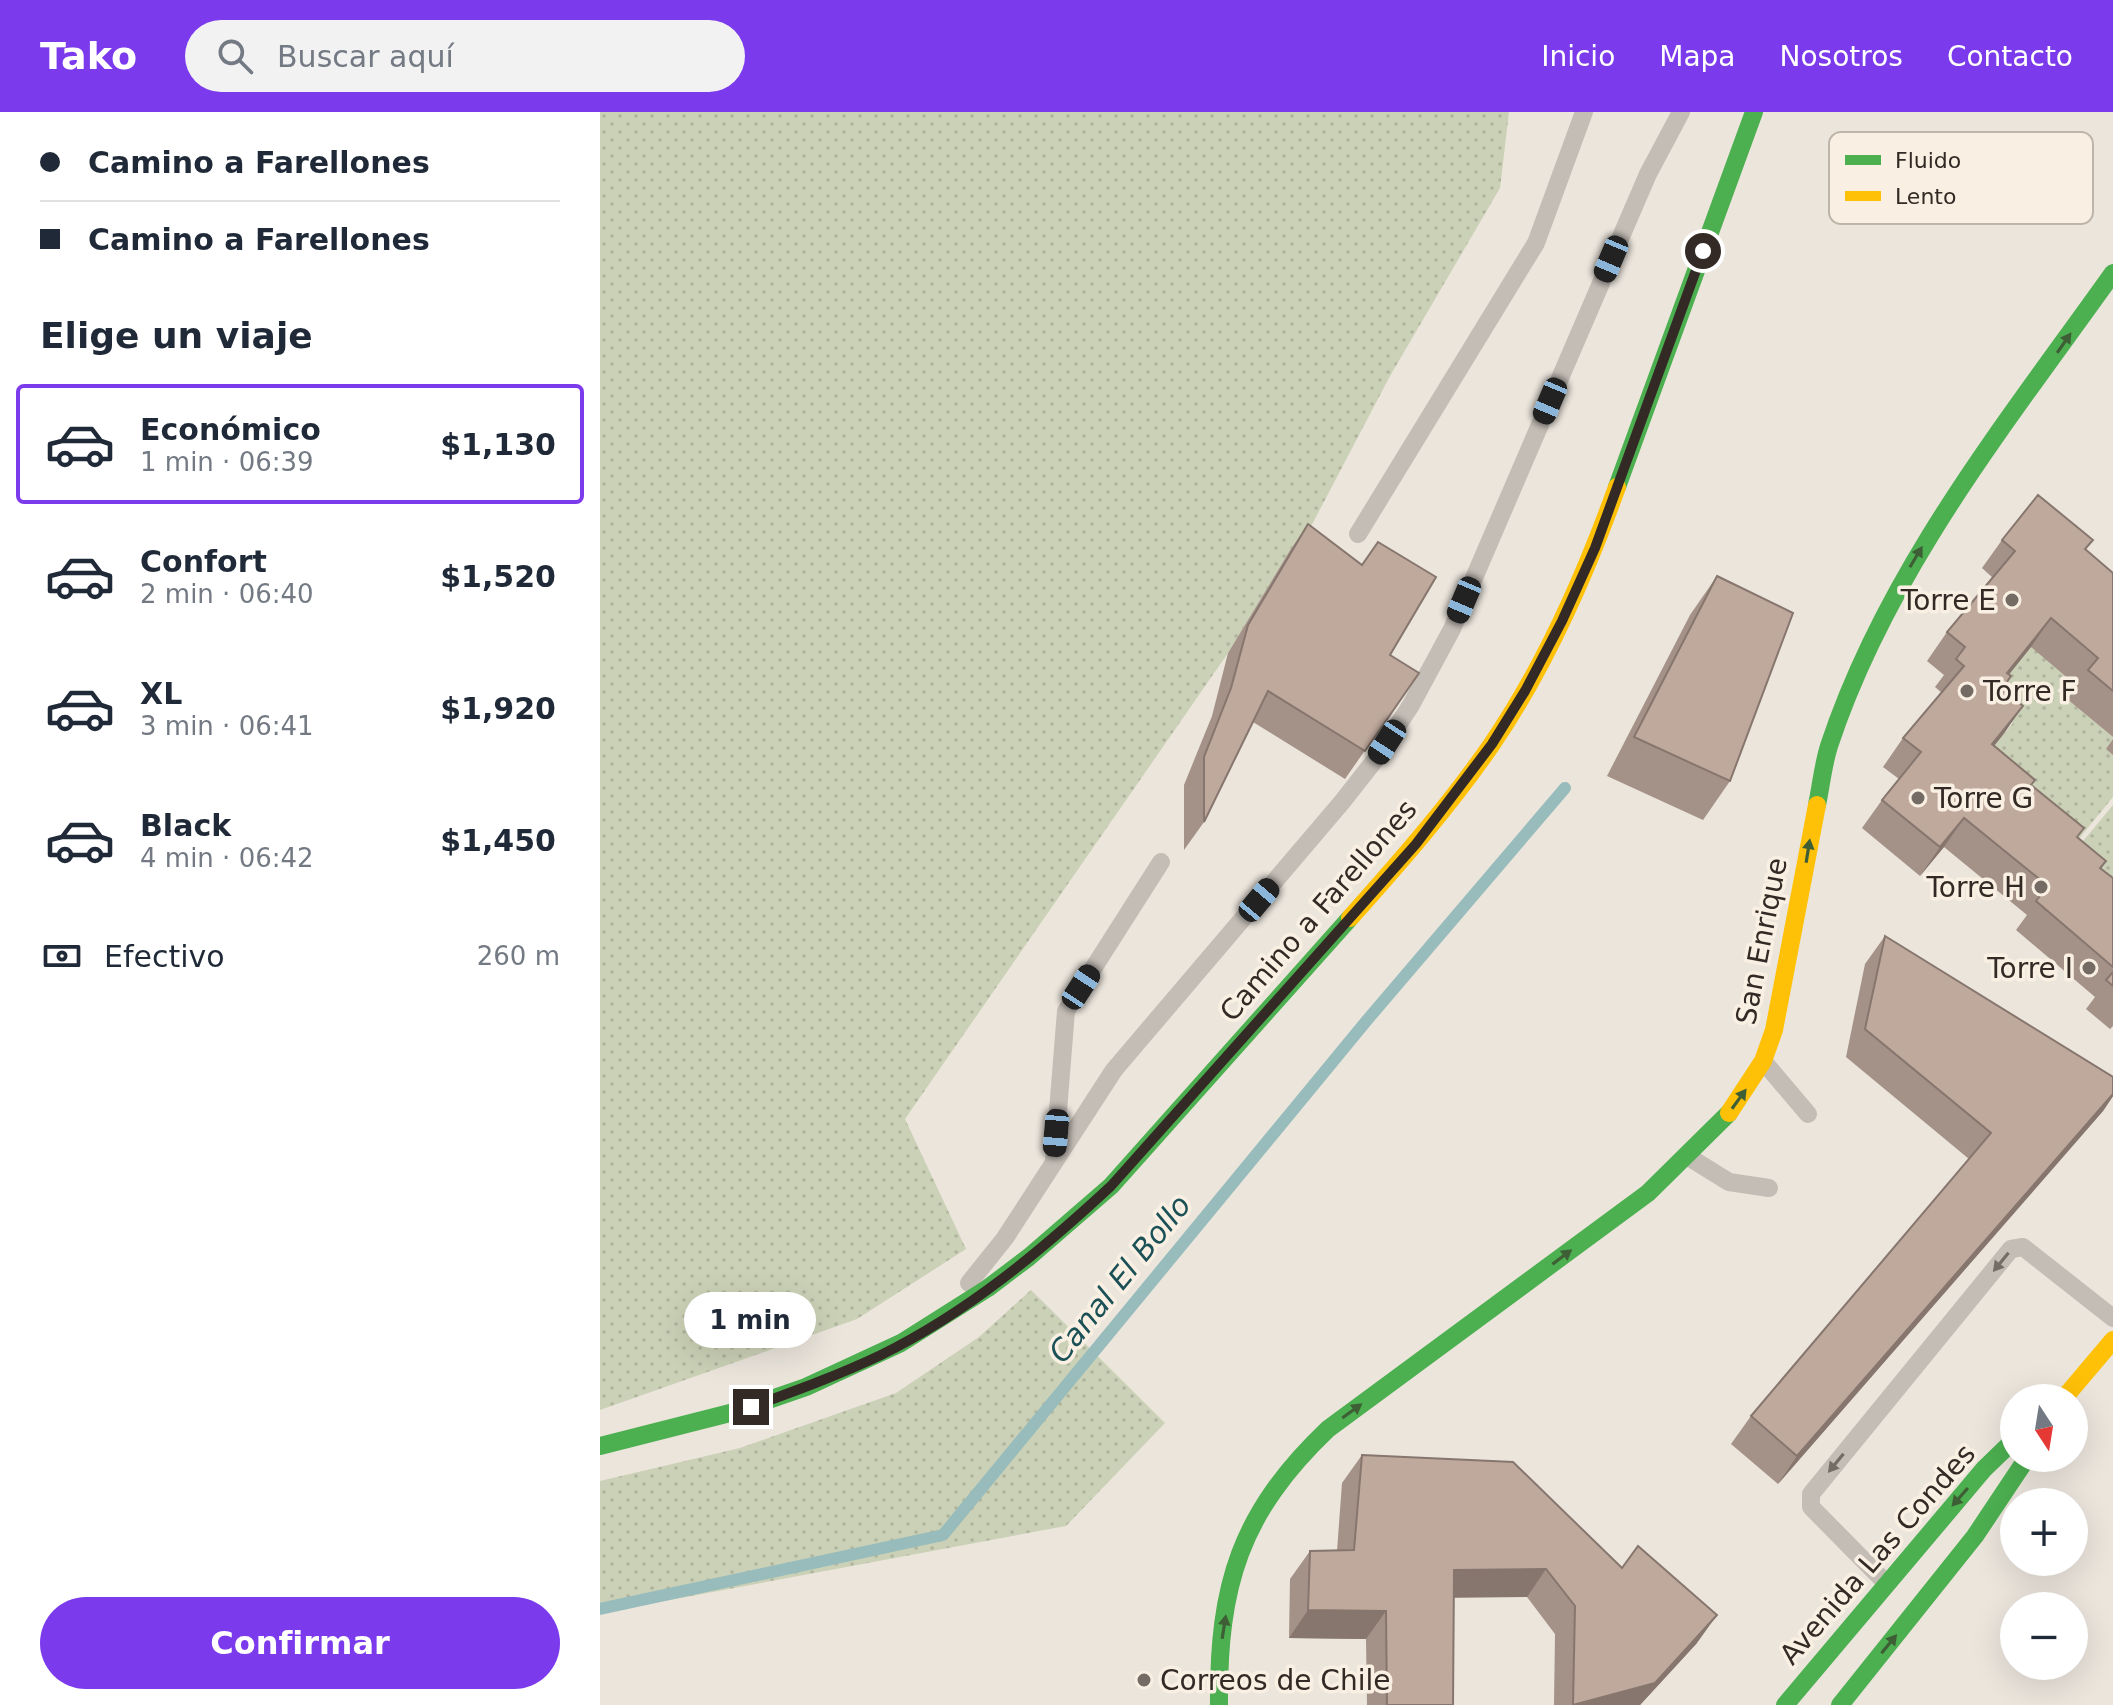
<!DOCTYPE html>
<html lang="es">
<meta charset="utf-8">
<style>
:root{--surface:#fff;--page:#f2f2f3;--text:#1f2937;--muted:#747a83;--line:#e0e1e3;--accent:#7c3aed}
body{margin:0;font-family:"DejaVu Sans",sans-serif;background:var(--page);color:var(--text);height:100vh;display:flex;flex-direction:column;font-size:30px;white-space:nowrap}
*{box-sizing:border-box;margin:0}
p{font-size:26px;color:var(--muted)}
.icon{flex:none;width:44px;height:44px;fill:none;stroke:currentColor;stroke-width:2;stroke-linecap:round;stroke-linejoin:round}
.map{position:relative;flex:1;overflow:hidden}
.drawer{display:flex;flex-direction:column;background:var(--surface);width:600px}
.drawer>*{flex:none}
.top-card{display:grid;align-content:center;height:176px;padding:0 40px;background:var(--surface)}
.needle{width:52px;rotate:168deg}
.controls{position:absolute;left:1400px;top:1272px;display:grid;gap:16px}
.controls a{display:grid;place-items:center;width:88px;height:88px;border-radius:50%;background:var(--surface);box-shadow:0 8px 32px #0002;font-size:40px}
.end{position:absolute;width:36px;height:36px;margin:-18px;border:10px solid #342a25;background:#fff;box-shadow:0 0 0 4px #fff}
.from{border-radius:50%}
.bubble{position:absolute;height:56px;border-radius:28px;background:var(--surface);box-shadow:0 8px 32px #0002;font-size:26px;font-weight:800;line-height:56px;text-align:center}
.car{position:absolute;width:24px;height:48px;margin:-24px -12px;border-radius:10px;box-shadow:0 0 6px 2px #0007;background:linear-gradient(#222 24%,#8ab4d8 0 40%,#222 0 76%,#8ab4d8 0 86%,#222 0)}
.top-card b{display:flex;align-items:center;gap:28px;height:76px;font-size:30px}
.top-card b+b{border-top:2px solid var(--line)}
.top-card i{width:20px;height:20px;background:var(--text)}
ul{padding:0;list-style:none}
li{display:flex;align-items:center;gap:24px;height:120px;margin:0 16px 12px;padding:0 24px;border:4px solid transparent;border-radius:8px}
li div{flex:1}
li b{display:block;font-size:30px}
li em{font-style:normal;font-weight:800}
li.on{border-color:var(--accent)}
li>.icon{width:72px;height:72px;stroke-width:1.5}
h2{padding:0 40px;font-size:36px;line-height:96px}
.pay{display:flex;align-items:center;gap:20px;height:88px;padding:0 40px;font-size:30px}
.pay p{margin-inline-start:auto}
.button{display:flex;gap:16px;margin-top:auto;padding:16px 40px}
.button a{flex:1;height:92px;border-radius:48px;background:var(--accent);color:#fff;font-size:32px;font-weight:800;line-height:92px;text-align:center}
header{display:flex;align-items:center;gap:48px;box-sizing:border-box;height:112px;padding:0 40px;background:var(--accent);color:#fff}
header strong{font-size:38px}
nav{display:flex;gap:44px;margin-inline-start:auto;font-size:28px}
.search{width:560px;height:72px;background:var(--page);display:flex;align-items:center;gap:20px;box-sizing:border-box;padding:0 28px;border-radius:44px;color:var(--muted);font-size:30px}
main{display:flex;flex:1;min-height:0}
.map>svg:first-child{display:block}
.green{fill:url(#green-dots)}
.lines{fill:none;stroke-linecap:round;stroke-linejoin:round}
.stream{stroke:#98bcbc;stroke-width:12}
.lane{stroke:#c4bdb6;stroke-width:18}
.fast{stroke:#4caf50;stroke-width:18}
.slow{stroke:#ffc107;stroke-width:18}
.wall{fill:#a49187}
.shaded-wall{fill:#86766e}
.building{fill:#bfa99d;stroke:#86766e;stroke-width:2}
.oneway{fill:#3e5f36}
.oneway2{fill:#756c66}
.route{stroke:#342a25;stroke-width:10}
.poi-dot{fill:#746b65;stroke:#f9f0e3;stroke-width:3}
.labels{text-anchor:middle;stroke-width:7;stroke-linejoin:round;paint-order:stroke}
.poi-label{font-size:28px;fill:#342a25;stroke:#f9f0e3;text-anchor:end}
.street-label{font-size:28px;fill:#342a25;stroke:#f9f0e3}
.water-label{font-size:30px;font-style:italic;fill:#1a5056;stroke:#f9f0e3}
.key{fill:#f9f0e3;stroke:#beb5aa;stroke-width:2}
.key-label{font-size:22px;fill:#342a25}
</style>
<header>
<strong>Tako</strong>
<div class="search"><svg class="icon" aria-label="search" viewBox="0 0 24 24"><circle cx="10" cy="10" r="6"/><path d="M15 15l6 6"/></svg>Buscar aquí</div>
<nav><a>Inicio</a><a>Mapa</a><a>Nosotros</a><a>Contacto</a></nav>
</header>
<main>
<section class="drawer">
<div class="top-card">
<b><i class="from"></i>Camino a Farellones</b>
<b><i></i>Camino a Farellones</b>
</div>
<h2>Elige un viaje</h2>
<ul>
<li class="on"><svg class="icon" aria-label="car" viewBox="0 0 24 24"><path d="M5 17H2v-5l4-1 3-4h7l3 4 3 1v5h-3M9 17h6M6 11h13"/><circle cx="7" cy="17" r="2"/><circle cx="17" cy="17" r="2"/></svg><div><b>Económico</b><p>1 min · 06:39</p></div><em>$1,130</em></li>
<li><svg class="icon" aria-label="car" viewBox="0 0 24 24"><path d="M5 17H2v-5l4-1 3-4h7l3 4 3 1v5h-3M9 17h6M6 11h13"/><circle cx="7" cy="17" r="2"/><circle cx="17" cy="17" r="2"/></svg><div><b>Confort</b><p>2 min · 06:40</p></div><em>$1,520</em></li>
<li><svg class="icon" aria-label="car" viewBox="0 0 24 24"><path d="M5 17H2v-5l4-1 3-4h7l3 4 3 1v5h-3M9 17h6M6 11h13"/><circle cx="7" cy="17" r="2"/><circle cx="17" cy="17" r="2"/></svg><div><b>XL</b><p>3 min · 06:41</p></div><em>$1,920</em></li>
<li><svg class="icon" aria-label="car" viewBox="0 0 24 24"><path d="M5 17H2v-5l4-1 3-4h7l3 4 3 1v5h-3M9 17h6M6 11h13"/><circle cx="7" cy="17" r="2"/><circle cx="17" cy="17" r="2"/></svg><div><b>Black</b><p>4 min · 06:42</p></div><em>$1,450</em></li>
</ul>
<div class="pay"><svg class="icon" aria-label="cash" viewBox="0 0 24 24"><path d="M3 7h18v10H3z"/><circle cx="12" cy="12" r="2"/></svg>Efectivo<p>260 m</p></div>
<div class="button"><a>Confirmar</a></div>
</section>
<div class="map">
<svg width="1513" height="1593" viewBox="0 0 1513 1593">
<defs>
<pattern id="green-dots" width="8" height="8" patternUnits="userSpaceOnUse" patternTransform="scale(2)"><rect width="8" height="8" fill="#cbd1b6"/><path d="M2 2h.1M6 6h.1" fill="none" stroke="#afb49c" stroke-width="1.8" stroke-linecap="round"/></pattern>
</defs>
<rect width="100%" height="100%" fill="#ebe5dc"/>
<g class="green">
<path d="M0,0H909L900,76L790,264L707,422L689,440L628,541L305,1007L366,1137L257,1207L0,1298Z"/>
<path d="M1435,530L1468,566L1457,579L1513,625V685L1464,745L1344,695L1413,611L1386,589Z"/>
<path d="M1513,693V764L1490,792L1460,757Z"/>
<path d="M431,1178L565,1311L466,1414L0,1501V1369L140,1336L296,1281L379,1225Z"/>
</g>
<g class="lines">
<path class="stream" d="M0,1497L343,1423L768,907L965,676"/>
<g class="lane">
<path d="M758,422L936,131L984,0"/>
<path d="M1163,949L1208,1002"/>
<path d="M1087,1044L1129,1070L1169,1076"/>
<path d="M454,1049L466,899L561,750"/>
<path d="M369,1171L405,1126L514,958L742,690L775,648L811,593L852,517L1048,62L1081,0"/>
<path d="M1286,1471L1211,1395V1382L1411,1137L1423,1135L1513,1206"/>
</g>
<g class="fast">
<path d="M1017,375L1154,0"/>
<path d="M1217,693C1221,674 1223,653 1229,634C1287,458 1407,310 1513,161"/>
<path d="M0,1334L134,1300L206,1275L301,1231L388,1176L429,1145L511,1074L750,806"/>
<path d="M619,1593C618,1473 640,1401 728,1317L1048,1081L1129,1001"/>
<path d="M1185,1593L1384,1357L1414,1328"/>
<path d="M1240,1593L1375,1424L1427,1346"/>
</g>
<g class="slow">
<path d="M750,806C800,750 850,693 892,632C946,553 985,464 1017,375"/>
<path d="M1129,1001L1163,949L1174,918L1217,693"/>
<path d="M1464,1286L1513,1228"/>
</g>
</g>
<g class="wall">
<path d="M708,412L790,543L819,561L745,667L653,610L604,710L584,738V673L612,604L628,541L689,440Z"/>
<path d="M1402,428L1486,438L1513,461V625L1467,587L1477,574L1431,535L1409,562L1402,577L1423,594L1394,634L1477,725L1506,749L1501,757L1513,766V914L1510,917L1486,897L1495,885L1416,818L1427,803L1344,735L1320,764L1262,716L1282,688L1299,667L1283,655L1303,626L1342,581L1335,575L1344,563L1327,549L1347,520L1393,466L1382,456Z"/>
<path d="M1117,464L1130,669L1103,708L1007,664L1090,503Z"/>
<path d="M1513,627V643L1506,637Z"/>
<path d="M1285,824L1513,965V984L1503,999L1178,1372L1131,1332L1151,1304L1369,1047L1246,945L1265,852Z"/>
<path d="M762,1343L1097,1531L1040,1593H954L955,1522L927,1485H854L853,1593H767L766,1527L689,1526L690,1467L710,1439H737L742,1371Z"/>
</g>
<g class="shaded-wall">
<path d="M1451,506L1431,535L1387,590L1407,561Z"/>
<path d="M1423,594L1403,623L1372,661L1392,632Z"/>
<path d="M1364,706L1344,735L1320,764L1340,735Z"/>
<path d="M1513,982V984L1503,999L1178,1372L1197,1344Z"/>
<path d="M946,1457L927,1485L835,1486L854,1458Z"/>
<path d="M708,1498L786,1499L766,1527L689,1526Z"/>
<path d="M1117,1503L1097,1531L1040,1593H974Z"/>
</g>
<g class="building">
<path d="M1438,383L1493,428L1485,437L1513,461V579L1488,558L1498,546L1451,506L1407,561L1411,564L1402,577L1423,594L1392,632L1435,668L1431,673L1484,716L1477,725L1506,749L1500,756L1513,766V855L1436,789L1448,774L1364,706L1340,735L1282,688L1321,640L1303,626L1364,554L1356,547L1365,535L1347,520L1415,439L1402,428Z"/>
<path d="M708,412L762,453L778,430L836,465L790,543L819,561L765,639L668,579L604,710V645L631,576L648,513Z"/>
<path d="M1117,464L1193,501L1130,669L1034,625Z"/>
<path d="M1285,824L1513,965V982L1197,1344L1151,1304L1391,1021L1265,917Z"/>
<path d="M1513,860V874L1506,868Z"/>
<path d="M762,1343L913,1350L1022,1456L1038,1434L1117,1503L1055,1571L973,1593L975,1494L946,1457L854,1458L853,1593H787L786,1499L708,1498L710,1439L754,1438Z"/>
</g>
<defs><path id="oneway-solid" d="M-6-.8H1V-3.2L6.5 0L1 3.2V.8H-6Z" transform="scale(2)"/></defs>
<g class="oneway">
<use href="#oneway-solid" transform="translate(1464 231) rotate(-55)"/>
<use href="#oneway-solid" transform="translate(1316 445) rotate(-59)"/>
<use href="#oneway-solid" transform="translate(1208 739) rotate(-81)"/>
<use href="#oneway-solid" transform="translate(1139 987) rotate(-54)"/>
<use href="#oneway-solid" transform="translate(962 1145) rotate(-37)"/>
<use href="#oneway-solid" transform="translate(752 1299) rotate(-36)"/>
<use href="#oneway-solid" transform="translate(1360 1385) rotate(131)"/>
<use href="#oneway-solid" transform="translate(624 1515) rotate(-81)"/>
<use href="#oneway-solid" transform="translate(1289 1532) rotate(-51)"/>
</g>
<g class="oneway2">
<use href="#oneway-solid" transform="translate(1401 1150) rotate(129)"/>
<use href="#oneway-solid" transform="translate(1236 1351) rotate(129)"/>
</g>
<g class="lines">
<path class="route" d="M151,1295C195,1279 239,1263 281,1243C368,1200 441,1139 511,1074L816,732L892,632L925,579L962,509L995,436L1103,139"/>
</g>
<g class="poi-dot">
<circle cx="1412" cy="488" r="8"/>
<circle cx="1367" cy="579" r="8"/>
<circle cx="1318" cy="686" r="8"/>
<circle cx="1441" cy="775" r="8"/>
<circle cx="1489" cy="856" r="8"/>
<circle cx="544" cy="1568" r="8"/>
</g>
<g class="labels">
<g class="poi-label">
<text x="1396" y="498">Torre E</text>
<text x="1383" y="589" text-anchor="start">Torre F</text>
<text x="1334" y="696" text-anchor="start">Torre G</text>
<text x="1425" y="785">Torre H</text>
<text x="1473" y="866">Torre I</text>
<text x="560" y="1578" text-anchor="start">Correos de Chile</text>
</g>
<g class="street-label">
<text transform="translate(718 798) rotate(-49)" y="10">Camino a Farellones</text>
<text transform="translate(1161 829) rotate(-79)" y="10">San Enrique</text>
<text transform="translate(1277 1442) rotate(-49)" y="10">Avenida Las Condes</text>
</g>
<g class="water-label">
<text transform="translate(520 1167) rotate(-51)" y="10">Canal El Bollo</text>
</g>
</g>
<rect x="1229" y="20" width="264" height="92" rx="12" class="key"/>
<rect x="1245" y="43" width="36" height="10" fill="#4caf50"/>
<rect x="1245" y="79" width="36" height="10" fill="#ffc107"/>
<g class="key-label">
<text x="1295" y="56">Fluido</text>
<text x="1295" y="92">Lento</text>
</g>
</svg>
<div class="controls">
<a><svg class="needle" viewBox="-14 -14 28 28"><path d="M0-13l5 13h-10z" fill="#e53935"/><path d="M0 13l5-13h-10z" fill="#747a83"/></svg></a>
<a>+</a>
<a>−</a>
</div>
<i class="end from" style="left:1103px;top:139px"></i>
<i class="end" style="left:151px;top:1295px"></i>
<div class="bubble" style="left:84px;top:1180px;width:132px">1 min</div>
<i class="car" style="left:1011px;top:147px;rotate:203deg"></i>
<i class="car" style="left:950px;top:289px;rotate:203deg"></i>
<i class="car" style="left:864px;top:488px;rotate:203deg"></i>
<i class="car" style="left:787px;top:630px;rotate:213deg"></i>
<i class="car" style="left:659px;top:788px;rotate:40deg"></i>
<i class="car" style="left:481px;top:875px;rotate:33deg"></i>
<i class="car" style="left:456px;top:1021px;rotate:185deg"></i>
</div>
</main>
